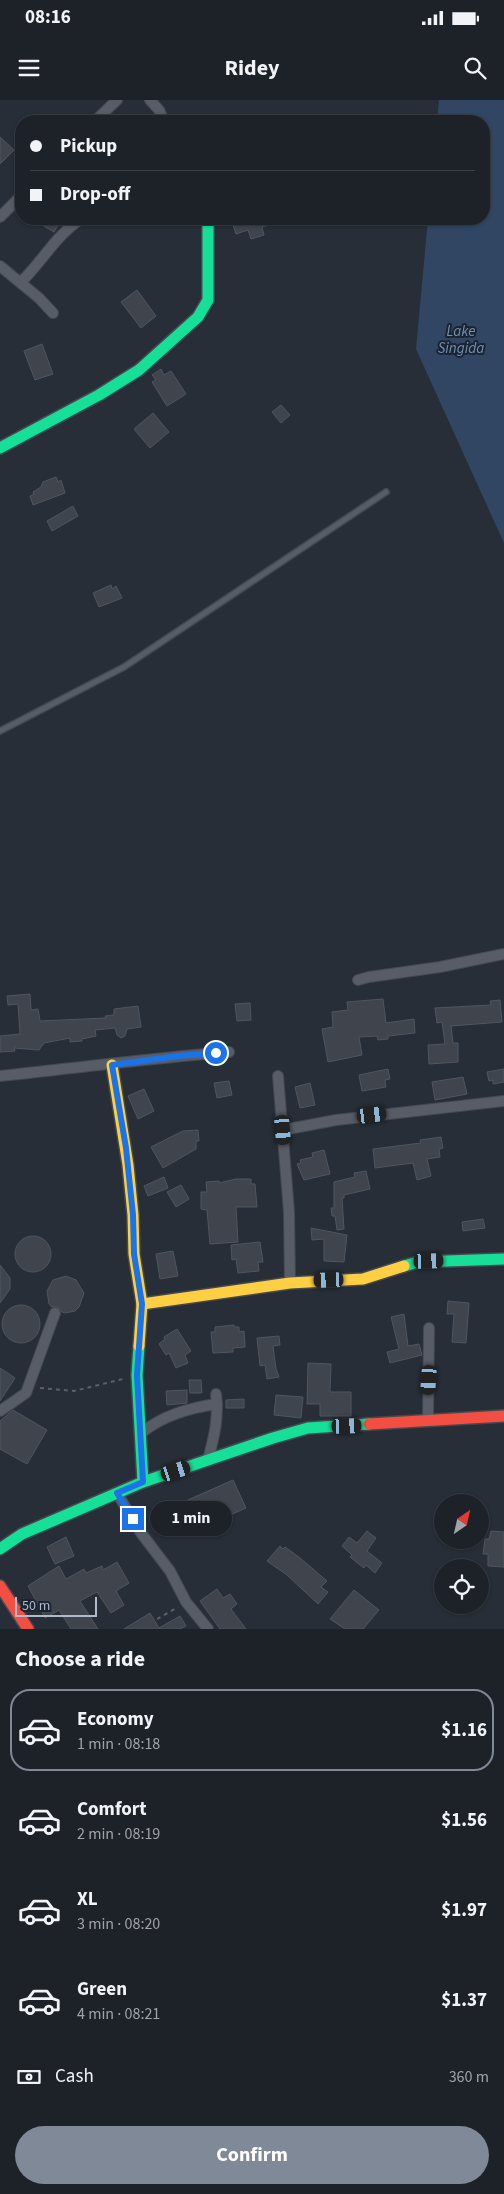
<!DOCTYPE html>
<meta charset="utf-8">
<style>
:root{--surface:#1d2229;--page:#2a2f35;--text:#f1f3f6;--muted:#a0a4a8;--line:#3b3f46;--accent:#808997}
body{margin:0;font-family:"Source Sans 3",sans-serif;background:var(--page);color:var(--text);height:100vh;display:flex;flex-direction:column;font-size:19px;white-space:nowrap}
*{box-sizing:border-box;margin:0}
p{font-size:16px;color:var(--muted)}
.icon{flex:none;width:28px;height:28px;fill:none;stroke:currentColor;stroke-width:2;stroke-linecap:round;stroke-linejoin:round}
.map{position:relative;height:1529px;overflow:hidden}
.side{display:flex;flex-direction:column;background:var(--surface);flex:1}
.side>*{flex:none}
.top-card{position:absolute;left:15px;top:15px;width:475px;height:110px;border-radius:20px;box-shadow:0 1px 4px #0004,0 0 0 1px var(--line);display:grid;align-content:center;height:110px;padding:0 15px;background:var(--surface)}
.needle{width:32px;rotate:34deg}
.buttons{position:absolute;left:434px;top:1394px;display:grid;gap:10px}
.buttons a{display:grid;place-items:center;width:55px;height:55px;border-radius:50%;background:var(--surface);box-shadow:0 1px 4px #0004,0 0 0 1px var(--line);font-size:25px}
.scale{position:absolute;left:15px;bottom:12px;width:82px;box-sizing:border-box;padding-left:5px;border:2px solid #b0baca;border-top:0;font-size:14px;line-height:18px;white-space:nowrap;color:#b0baca;-webkit-text-stroke:4px #1a2433;paint-order:stroke}
.end{position:absolute;width:22px;height:22px;margin:-11px;border:6px solid #1a73e8;background:#fff;box-shadow:0 0 0 2px #fff}
.from{border-radius:50%}
.bubble{position:absolute;height:35px;border-radius:18px;background:var(--surface);box-shadow:0 1px 4px #0004,0 0 0 1px var(--line);font-size:16px;font-weight:700;line-height:35px;text-align:center}
.car{position:absolute;width:15px;height:30px;margin:-15px -8px;border-radius:6px;box-shadow:0 0 4px 1px #0007;background:linear-gradient(#222 24%,#8ab4d8 0 40%,#222 0 76%,#8ab4d8 0 86%,#222 0)}
.top-card b{display:flex;align-items:center;gap:18px;height:48px;font-size:19px}
.top-card b+b{border-top:1px solid var(--line)}
.top-card i{width:12px;height:12px;background:var(--text)}
ul{padding:0;list-style:none}
li{display:flex;align-items:center;gap:15px;height:82px;margin:0 10px 8px;padding:0 5px;border:2px solid transparent;border-radius:20px}
li div{flex:1}
li b{display:block;font-size:19px}
li em{font-style:normal;font-weight:700}
li.on{border-color:var(--accent)}
li>.icon{width:45px;height:45px;stroke-width:1.5}
h2{padding:0 15px;font-size:22px;line-height:60px}
.pay{display:flex;align-items:center;gap:12px;height:55px;padding:0 15px;font-size:19px}
.pay p{margin-inline-start:auto}
.cta{display:flex;gap:10px;margin-top:auto;padding:10px 15px}
.cta a{flex:1;height:58px;border-radius:30px;background:var(--accent);color:#fff;font-size:20px;font-weight:700;line-height:58px;text-align:center}
.status{display:flex;justify-content:space-between;align-items:center;height:35px;padding:0 25px;background:var(--surface);direction:ltr}
.status svg{height:14px;fill:currentColor}
header{display:flex;justify-content:space-between;align-items:center;height:65px;padding:0 15px;background:var(--surface);font-size:22px;font-weight:700}
.map>svg:first-child{display:block}
.water{fill:#314663}
.building{fill:#3f444d;stroke:#4f5660}
.lines{fill:none;stroke-linecap:round;stroke-linejoin:round}
.lane-casing{stroke:#444950;stroke-width:8}
.street-casing{stroke:#444950;stroke-width:12}
.fast-casing{stroke:#444950;stroke-width:14}
.slow-casing{stroke:#444950;stroke-width:14}
.jam-casing{stroke:#444950;stroke-width:14}
.path{stroke:#5a6168;stroke-width:2;stroke-dasharray:4 4;stroke-linecap:butt}
.lane{stroke:#575c66;stroke-width:5}
.street{stroke:#575c66;stroke-width:10}
.fast{stroke:#16e098;stroke-width:11}
.slow{stroke:#ffcf43;stroke-width:11}
.jam{stroke:#f24e42;stroke-width:11}
.route{stroke:#1a73e8;stroke-width:6}
.labels{text-anchor:middle;stroke-width:4;stroke-linejoin:round;paint-order:stroke}
.water-label{font-size:15px;font-style:italic;fill:#7490b4;stroke:#1a2433}
</style>
<div class="status"><b>08:16</b><svg viewBox="0 0 49 12"><path d="M0 12V9h3v3zM5 12V6h3v6zM10 12V3h3v9zM15 12V0h3v12zM26 1h20v11H26zM47 4h2v5h-2z"/></svg></div>
<header><svg class="icon" aria-label="menu" viewBox="0 0 24 24"><path d="M4 6h16M4 12h16M4 18h16"/></svg>Ridey<svg class="icon" aria-label="search" viewBox="0 0 24 24"><circle cx="10" cy="10" r="6"/><path d="M15 15l6 6"/></svg></header>
<div class="map">
<svg width="504" height="1529" viewBox="0 0 504 1529">
<rect width="100%" height="100%" fill="#272e37"/>
<path class="water" d="M439,0H504V443L416,249L428,119H484V21H437Z"/>
<g class="building">
<path d="M0,37L14,50L0,64Z"/>
<path d="M32,119H62L54,132Z"/>
<path d="M231,119H283V121L262,127L264,135L251,139L248,130L236,134Z"/>
<path d="M137,190L156,216L141,228L121,202Z"/>
<path d="M42,244L53,274L35,280L24,251Z"/>
<path d="M161,269L164,275L171,271L186,294L167,306L152,282L156,280L152,275Z"/>
<path d="M281,305L290,315L281,323L272,312Z"/>
<path d="M153,313L169,332L150,348L134,329Z"/>
<path d="M56,377L58,382L61,380L65,393L33,405L30,396L34,394L33,392L41,387L43,382Z"/>
<path d="M73,406L78,416L52,431L47,421Z"/>
<path d="M111,485L112,489L116,486L122,498L99,507L93,493Z"/>
<path d="M30,894L31,910L38,909L40,921L106,918L105,916L114,915V909L138,906L141,927L127,929L125,936L121,938L117,935L115,928L95,930L96,936L82,939V941L70,942V938L44,943L39,950L14,948L15,951L0,952V936L20,934L18,904L8,905L7,896Z"/>
<path d="M383,899L386,923L414,919L415,933L388,936V939L378,940L377,936L359,937L362,955L328,962L322,929L333,927L332,912L348,910L347,902Z"/>
<path d="M500,900L502,922L451,926L453,943H458V962L429,964L428,945L445,944L442,922L437,923L435,908L491,905L490,901Z"/>
<path d="M250,903L251,920L237,921L235,904Z"/>
<path d="M388,969L390,979L385,980L386,987L362,991L359,975Z"/>
<path d="M504,969V982L493,984V980L489,981L487,972Z"/>
<path d="M463,977L467,994L435,1000L432,982Z"/>
<path d="M229,981L232,995L217,998L214,983Z"/>
<path d="M310,983L315,1005L300,1008L295,987Z"/>
<path d="M144,989L154,1011L138,1019L128,996Z"/>
<path d="M198,1030L199,1041H196V1049L163,1068L151,1047L183,1031Z"/>
<path d="M441,1037L443,1048L439,1049L440,1057L427,1059L431,1076L417,1080L413,1063L375,1068L373,1049L421,1043L420,1040Z"/>
<path d="M324,1050L330,1074L304,1080L297,1064L301,1063L300,1060L313,1057L312,1053Z"/>
<path d="M366,1071L370,1089L344,1095V1098H342L344,1129L337,1130L335,1116H332L331,1108H334V1082L355,1077L354,1073Z"/>
<path d="M164,1077L168,1088L148,1096L144,1086Z"/>
<path d="M236,1079H251V1084H255L257,1107H236L238,1142L210,1144L207,1110L201,1109V1092H207L206,1082L219,1081V1083Z"/>
<path d="M181,1085L189,1099L176,1107L167,1092Z"/>
<path d="M483,1119L485,1128L463,1131L462,1122Z"/>
<path d="M311,1128L347,1135L344,1162L324,1161V1139L312,1140Z"/>
<circle cx="33" cy="1154" r="18"/>
<path d="M260,1142L263,1162H258L259,1171L238,1173L236,1159L232,1160L231,1145Z"/>
<path d="M173,1151L178,1176L160,1179L156,1154Z"/>
<path d="M0,1165L10,1178V1189L0,1203Z"/>
<path d="M66,1176L76,1180L84,1193L79,1207L75,1211L65,1213L62,1212L58,1207H52L49,1204L47,1191L53,1180Z"/>
<path d="M448,1201L469,1203L466,1243L452,1242L454,1214H447Z"/>
<circle cx="21" cy="1224" r="19"/>
<path d="M404,1214L408,1246L419,1244L422,1255L390,1263L387,1252L399,1249L391,1217Z"/>
<path d="M234,1225V1227H239V1232L244,1231L245,1247L233,1248V1252L213,1253L211,1232H215V1227Z"/>
<path d="M177,1229L191,1251L185,1255L188,1263L176,1268L169,1253L166,1255L159,1244L165,1239L164,1237Z"/>
<path d="M279,1236L280,1245L273,1246L276,1269L279,1277L267,1279L265,1265L260,1266L257,1238Z"/>
<path d="M308,1263L331,1264L330,1292H351V1316H320V1304H307Z"/>
<path d="M0,1268L15,1278L0,1301Z"/>
<path d="M189,1280H201L202,1293H190Z"/>
<path d="M187,1290V1303L167,1305L166,1291Z"/>
<path d="M276,1295L303,1297L301,1318L274,1315Z"/>
<path d="M244,1299V1308H226V1300Z"/>
<path d="M13,1310L47,1330L27,1364L0,1349V1321Z"/>
<path d="M233,1380L246,1408L182,1436L170,1408Z"/>
<path d="M367,1431L376,1438L367,1451L382,1463L375,1473L366,1465L364,1468L350,1457L352,1455L342,1446L349,1437L357,1443Z"/>
<path d="M491,1431L504,1432V1467L488,1466V1454H483L485,1439H489Z"/>
<path d="M66,1437L74,1456L55,1464L47,1447Z"/>
<path d="M280,1446L283,1449L285,1447L300,1458L327,1481L321,1487L328,1492L318,1504L287,1475L267,1461Z"/>
<path d="M117,1462L129,1483L116,1491L124,1505L111,1513L97,1492L80,1501L98,1529H71L59,1510L45,1518L28,1486L59,1466L66,1479L84,1469L86,1473L102,1466L103,1470Z"/>
<path d="M217,1489L223,1498L230,1494L237,1504L231,1509L246,1529H220L200,1501Z"/>
<path d="M354,1490L379,1510L363,1529H345L330,1519Z"/>
<path d="M150,1513L159,1528L180,1516L186,1526L180,1529H124Z"/>
</g>
<g class="lines">
<g class="lane-casing">
<path id="lane" d="M0,631L124,567L386,392"/>
</g>
<g class="street-casing">
<g id="street">
<path d="M150,0L159,10L164,21"/>
<path d="M95,21L117,0"/>
<path d="M0,117L21,96"/>
<path d="M0,166L39,198L53,213"/>
<path d="M21,182C42,162 56,135 81,119"/>
<path d="M358,880L369,877L440,867L504,854"/>
<path d="M0,976C76,968 152,958 229,952"/>
<path d="M278,976L289,1112L290,1183"/>
<path d="M283,1030L336,1020L504,1001"/>
<path d="M0,1311L26,1293L55,1213"/>
<path d="M428,1321L429,1228"/>
<path d="M141,1333C164,1315 189,1308 217,1304"/>
<path d="M208,1360C214,1337 219,1318 216,1294"/>
<path d="M117,1393L141,1433L170,1471L186,1502L208,1529"/>
</g>
</g>
<g class="fast-casing">
<g id="fast">
<path d="M0,348L99,295L139,270L198,217L208,200V119"/>
<path d="M404,1166L418,1162L504,1159"/>
<path d="M139,1246L137,1275L143,1382"/>
<path d="M0,1449L22,1434L143,1382L273,1338L308,1328L369,1324"/>
</g>
</g>
<g class="slow-casing">
<g id="slow">
<path d="M112,965L128,1065L133,1115L134,1154L142,1204L139,1246"/>
<path d="M142,1204L290,1183L363,1179L404,1166"/>
</g>
</g>
<g class="jam-casing">
<g id="jam">
<path d="M369,1324L504,1316"/>
<path d="M0,1486L28,1529"/>
</g>
</g>
<g class="path">
<path d="M40,1288L74,1291L123,1279"/>
<path d="M157,1519L178,1507"/>
</g>
<use href="#lane" class="lane"/>
<use href="#street" class="street"/>
<use href="#fast" class="fast"/>
<use href="#slow" class="slow"/>
<use href="#jam" class="jam"/>
</g>
<g class="lines">
<path class="route" d="M133,1419L117,1393L143,1382L137,1275L142,1204L134,1154L133,1115L126,1048L112,965L178,956L216,953"/>
</g>
<g class="labels">
<g class="water-label">
<text x="461" y="236">Lake<tspan x="461" dy="17">Singida</tspan></text>
</g>
</g>
</svg>
<div class="buttons">
<a><svg class="needle" viewBox="-14 -14 28 28"><path d="M0-13l5 13h-10z" fill="#e53935"/><path d="M0 13l5-13h-10z" fill="#a0a4a8"/></svg></a>
<a><svg class="icon" aria-label="locate" viewBox="0 0 24 24"><circle cx="12" cy="12" r="6"/><path d="M12 2v4M12 18v4M2 12h4M18 12h4"/></svg></a>
</div>
<div class="scale">50 m</div>
<i class="end from" style="left:216px;top:953px"></i>
<i class="end" style="left:133px;top:1419px"></i>
<div class="bubble" style="left:150px;top:1401px;width:82px">1 min</div>
<i class="car" style="left:372px;top:1015px;rotate:83deg"></i>
<i class="car" style="left:283px;top:1030px;rotate:175deg"></i>
<i class="car" style="left:429px;top:1161px;rotate:88deg"></i>
<i class="car" style="left:329px;top:1180px;rotate:268deg"></i>
<i class="car" style="left:429px;top:1280px;rotate:184deg"></i>
<i class="car" style="left:347px;top:1326px;rotate:88deg"></i>
<i class="car" style="left:176px;top:1371px;rotate:72deg"></i>
<div class="top-card">
<b><i class="from"></i>Pickup</b>
<b><i></i>Drop-off</b>
</div>
</div>
<section class="side">
<h2>Choose a ride</h2>
<ul>
<li class="on"><svg class="icon" aria-label="car" viewBox="0 0 24 24"><path d="M5 17H2v-5l4-1 3-4h7l3 4 3 1v5h-3M9 17h6M6 11h13"/><circle cx="7" cy="17" r="2"/><circle cx="17" cy="17" r="2"/></svg><div><b>Economy</b><p>1 min · 08:18</p></div><em>$1.16</em></li>
<li><svg class="icon" aria-label="car" viewBox="0 0 24 24"><path d="M5 17H2v-5l4-1 3-4h7l3 4 3 1v5h-3M9 17h6M6 11h13"/><circle cx="7" cy="17" r="2"/><circle cx="17" cy="17" r="2"/></svg><div><b>Comfort</b><p>2 min · 08:19</p></div><em>$1.56</em></li>
<li><svg class="icon" aria-label="car" viewBox="0 0 24 24"><path d="M5 17H2v-5l4-1 3-4h7l3 4 3 1v5h-3M9 17h6M6 11h13"/><circle cx="7" cy="17" r="2"/><circle cx="17" cy="17" r="2"/></svg><div><b>XL</b><p>3 min · 08:20</p></div><em>$1.97</em></li>
<li><svg class="icon" aria-label="car" viewBox="0 0 24 24"><path d="M5 17H2v-5l4-1 3-4h7l3 4 3 1v5h-3M9 17h6M6 11h13"/><circle cx="7" cy="17" r="2"/><circle cx="17" cy="17" r="2"/></svg><div><b>Green</b><p>4 min · 08:21</p></div><em>$1.37</em></li>
</ul>
<div class="pay"><svg class="icon" aria-label="cash" viewBox="0 0 24 24"><path d="M3 7h18v10H3z"/><circle cx="12" cy="12" r="2"/></svg>Cash<p>360 m</p></div>
<div class="cta"><a>Confirm</a></div>
</section>
